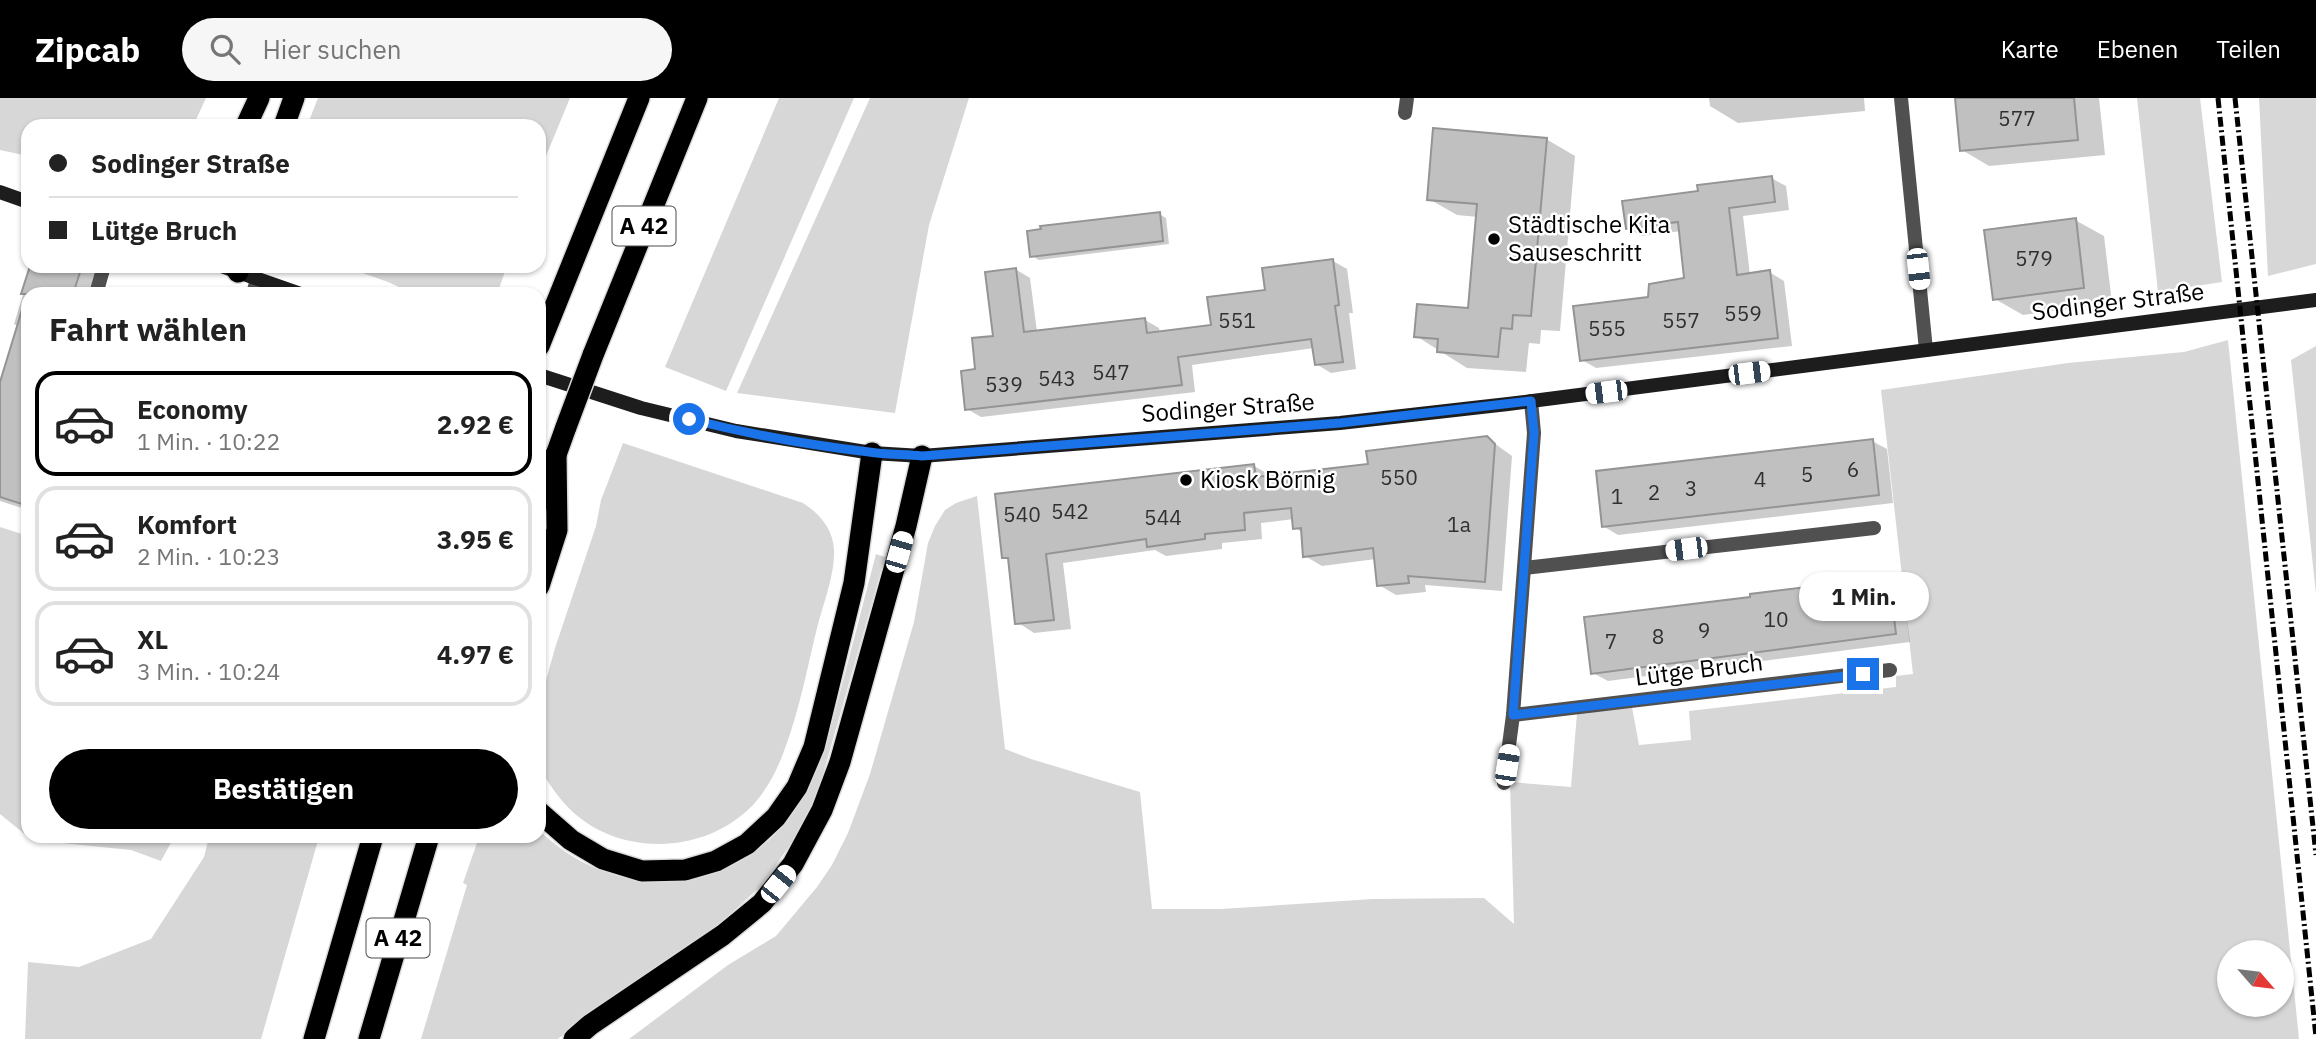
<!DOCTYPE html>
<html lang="de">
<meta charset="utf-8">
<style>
:root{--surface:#fff;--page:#f6f6f6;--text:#222;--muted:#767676;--line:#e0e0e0;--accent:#000}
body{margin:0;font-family:"IBM Plex Sans",sans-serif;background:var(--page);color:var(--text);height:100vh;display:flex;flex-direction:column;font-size:26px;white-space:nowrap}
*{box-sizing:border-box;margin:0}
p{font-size:23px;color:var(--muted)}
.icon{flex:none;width:38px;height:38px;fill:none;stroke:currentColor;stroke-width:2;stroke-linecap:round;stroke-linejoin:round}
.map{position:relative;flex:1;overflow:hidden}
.panel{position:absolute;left:21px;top:189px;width:525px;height:556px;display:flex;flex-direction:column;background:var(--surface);border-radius:21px;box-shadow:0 2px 5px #0004}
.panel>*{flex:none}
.banner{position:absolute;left:21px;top:21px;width:525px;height:154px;border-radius:21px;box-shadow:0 2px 5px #0004;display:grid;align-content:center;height:154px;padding:0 28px;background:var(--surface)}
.needle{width:46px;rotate:118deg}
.buttons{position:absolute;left:2217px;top:842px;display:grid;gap:14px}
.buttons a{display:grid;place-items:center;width:77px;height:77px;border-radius:50%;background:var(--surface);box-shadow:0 2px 5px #0004;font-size:35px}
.end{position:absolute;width:32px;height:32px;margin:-16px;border:9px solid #1a73e8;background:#fff;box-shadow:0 0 0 4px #fff}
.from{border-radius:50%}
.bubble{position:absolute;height:49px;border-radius:24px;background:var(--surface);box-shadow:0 2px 5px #0004;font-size:23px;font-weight:800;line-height:49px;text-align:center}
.car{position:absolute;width:21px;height:42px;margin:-21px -10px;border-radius:9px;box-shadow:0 0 5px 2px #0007;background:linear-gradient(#fff 24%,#345 0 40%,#fff 0 76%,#345 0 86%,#fff 0)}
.banner b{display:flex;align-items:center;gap:24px;height:66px;font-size:26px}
.banner b+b{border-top:2px solid var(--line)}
.banner i{width:18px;height:18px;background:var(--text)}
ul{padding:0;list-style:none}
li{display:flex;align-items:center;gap:21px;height:105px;margin:0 14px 10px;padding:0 14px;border:4px solid var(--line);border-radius:21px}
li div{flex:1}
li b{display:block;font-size:26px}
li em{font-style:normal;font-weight:800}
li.active{border-color:var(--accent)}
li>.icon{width:63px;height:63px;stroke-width:1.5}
h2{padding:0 28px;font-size:32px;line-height:84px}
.action{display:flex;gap:14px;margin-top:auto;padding:14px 28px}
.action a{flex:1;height:80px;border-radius:42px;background:var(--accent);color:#fff;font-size:28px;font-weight:800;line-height:80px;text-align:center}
header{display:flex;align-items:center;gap:42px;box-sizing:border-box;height:98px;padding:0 35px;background:var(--accent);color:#fff}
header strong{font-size:33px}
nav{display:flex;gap:38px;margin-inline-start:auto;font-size:24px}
.search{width:490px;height:63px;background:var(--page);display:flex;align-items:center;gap:18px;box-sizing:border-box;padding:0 24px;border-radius:38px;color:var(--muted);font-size:26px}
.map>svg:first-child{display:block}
.green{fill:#d7d7d7;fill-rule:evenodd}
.shadow{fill:#0003}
.building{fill:#c0c0c0;stroke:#949494;stroke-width:2}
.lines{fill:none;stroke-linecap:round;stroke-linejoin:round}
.highway-casing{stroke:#dbdbdb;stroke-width:24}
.lane{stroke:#505050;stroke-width:14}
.street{stroke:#505050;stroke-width:14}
.secondary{stroke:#1d1d1d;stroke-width:14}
.highway{stroke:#000;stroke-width:21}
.rail{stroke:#000;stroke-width:5;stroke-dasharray:10 3.5 2 3.5;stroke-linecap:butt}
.highway-bridge-casing{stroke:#dbdbdb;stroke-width:24;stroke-linecap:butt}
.highway-bridge{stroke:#000;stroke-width:21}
.route{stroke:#1a73e8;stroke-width:9}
.poi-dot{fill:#000;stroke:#fff;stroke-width:2.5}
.labels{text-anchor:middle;stroke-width:5;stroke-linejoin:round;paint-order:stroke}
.number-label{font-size:21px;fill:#303030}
.shield{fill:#fff;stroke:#4c4c4c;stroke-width:2}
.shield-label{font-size:23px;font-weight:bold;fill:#000}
.poi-label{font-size:24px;fill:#000;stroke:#fff;text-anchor:start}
.street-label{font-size:24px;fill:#000;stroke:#fff}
</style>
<header>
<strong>Zipcab</strong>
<div class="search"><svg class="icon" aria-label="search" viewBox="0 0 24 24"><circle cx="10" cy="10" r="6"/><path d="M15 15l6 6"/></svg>Hier suchen</div>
<nav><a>Karte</a><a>Ebenen</a><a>Teilen</a></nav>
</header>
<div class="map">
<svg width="2316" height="941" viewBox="0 0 2316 941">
<rect width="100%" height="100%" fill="#fff"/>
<g class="green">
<path d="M0,0H206L193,28H28V58L0,52Z"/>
<path d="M318,0H570L539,75V28H307Z"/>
<path d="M779,0H854L726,293L665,269Z"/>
<path d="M870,0H969L929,127L895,315L737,295Z"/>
<path d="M2137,0H2200L2222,184L2158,194Z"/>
<path d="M2259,0H2316V166L2268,178Z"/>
<path d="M343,168H507L497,196H414L388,184Z"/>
<path d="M2228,242L2299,941H629L728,867L776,838L817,789L832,767L848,735L870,676L914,524L928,445L935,428L945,412L956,405L977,398L1005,651L1031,661L1140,694L1152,811H1221L1373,801L1484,800L1514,826L1510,684L1571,689L1577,615L1632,609L1639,647L1691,642L1689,613L1896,589V578L1913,576L1881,292L2068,265L2184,254ZM2230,854H2282V906H2230Z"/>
<path d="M2316,248V496L2291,262Z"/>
<path d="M623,345L803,405C820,416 833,431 834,452C835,477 823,506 817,530C807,571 799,614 784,653C777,673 766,693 752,708C700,761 605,759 559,699C552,690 543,678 540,667C536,652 539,625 539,609H543L545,586L555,550L596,428L601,402Z"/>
<path d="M0,429L28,438V738L174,739L161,763L131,752L32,742L0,716Z"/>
<path d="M876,456L885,459L818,694L796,739L760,789L708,836L613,898L558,941H421L467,787L463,785L479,739L539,738V732C610,802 722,803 786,724C804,701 816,675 826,648Z"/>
<path d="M209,739H319L261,941H25L28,864L79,869L151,841L204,759Z"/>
</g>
<g class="shadow">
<path d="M1709,0H1864L1865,13L1738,25L1710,8Z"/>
<path d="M1957,0H2099L2105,57L1989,68L1962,52Z"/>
<path d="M1546,41L1575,58L1560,233L1541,232L1540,246L1529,245L1526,274L1467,270L1416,238L1470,212L1478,119L1457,117L1429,101Z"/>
<path d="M1771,80L1786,88L1789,112L1743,118L1750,177L1769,174L1784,183L1792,248L1596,270L1582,262L1650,201L1686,182L1681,133L1642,138L1627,130L1700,94Z"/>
<path d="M1159,116L1166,120L1169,146L1039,162L1032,158Z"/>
<path d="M2075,122L2104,138L2112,205L2023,217L1995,201Z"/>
<path d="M1333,163L1347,171L1353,215H1349L1356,271L1331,275L1316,266L1314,250L1192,267L1195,294L981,319L967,311L977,273L995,239L1015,171L1030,180L1037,234L1145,222L1159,230L1160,235L1213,228L1267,193Z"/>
<path d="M32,168H89L105,177L99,196H28V412L0,403V290L19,229L14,226Z"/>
<path d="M1487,340L1512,358L1502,493L1425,487L1426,494L1396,497L1379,487L1376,461L1322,468L1305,458L1303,435L1295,430L1294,421L1261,425L1262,441L1222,445V451L1166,458L1155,452L1063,465L1071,531L1034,535L1017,524L1010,463L1004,459L1254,368L1272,378L1370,368Z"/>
<path d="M1872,343L1887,351L1893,405L1618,437L1603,428Z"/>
<path d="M1888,481L1903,490L1910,544L1608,583L1593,575L1752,501Z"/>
</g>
<g class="building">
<path d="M1955,0H2074L2078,42L1960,53Z"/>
<path d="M1433,30L1547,40L1531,218L1513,217L1512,231L1501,230L1498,259L1437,254L1438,241L1414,239L1417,206L1468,210L1477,106L1427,102Z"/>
<path d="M1772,78L1775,104L1729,110L1737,177L1770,172L1778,240L1580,263L1573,208L1648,199L1649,186L1684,180L1678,124L1626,131L1622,103L1698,93L1697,87Z"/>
<path d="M1160,114L1163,143L1030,159L1027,133L1041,131L1040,128Z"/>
<path d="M2076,120L2084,190L1993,202L1984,132Z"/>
<path d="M1333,161L1339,207L1335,208L1343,264L1315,267L1311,241L1178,259L1182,287L965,312L961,273L975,271L972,240L993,238L985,174L1016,170L1024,234L1145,220L1147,235L1211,227L1207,199L1265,192L1262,170Z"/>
<path d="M30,168H82L73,196H21Z"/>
<path d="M22,212L28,213V408L0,399V284Z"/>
<path d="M1487,338L1495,346L1485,484L1408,478L1409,485L1377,488L1373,450L1303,459L1301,430L1293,431L1291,410L1244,415L1245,432L1205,436V441L1147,449L1146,441L1046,456L1054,522L1015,526L1008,460H1002L995,396L1254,366L1256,379L1368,366L1366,353Z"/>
<path d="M1873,341L1879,397L1602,429L1596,373Z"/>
<path d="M1889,479L1896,536L1591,576L1584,519L1750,499V496Z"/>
</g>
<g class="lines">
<g class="highway-casing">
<g id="highway">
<path d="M246,28L259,0"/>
<path d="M284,28L294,0"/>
<path d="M238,174L240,168"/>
<path d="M539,248L639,0"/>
<path d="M593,257L697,0"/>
<path d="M539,404L566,329"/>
<path d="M539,488L557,432L556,356"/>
<path d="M539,714L571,742L603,761L642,773L685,772L716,763L747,746L776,719L797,689L814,649L854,485L872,355"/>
<path d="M314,941L373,738"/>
<path d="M369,941L429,738"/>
<path d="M574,941L590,927L723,837L762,805L793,766L822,712L840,664L906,428L922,358"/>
</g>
</g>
<g class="lane">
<path d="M1405,15L1407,0"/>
<path d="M96,196L104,168"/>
<path d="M253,196L257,181"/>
<path d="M1524,470L1874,430"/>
<path d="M1513,617L1890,572"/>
</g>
<g class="street">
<path d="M1901,0L1926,252"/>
<path d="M1504,685L1513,617L1534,335L1531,303"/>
</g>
<g class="secondary">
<path d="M0,94L28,104"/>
<path d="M221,168L301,196"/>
<path d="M539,277L641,310L736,333L872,355L922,358L1340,325L1508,306L2316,202"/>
</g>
<use href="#highway" class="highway"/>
<g class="rail">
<path d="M2218,0L2316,939"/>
<path d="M2235,0L2316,757"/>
</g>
<g class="highway-bridge-casing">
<path id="highway-bridge" d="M566,329L593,257"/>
</g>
<use href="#highway-bridge" class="highway-bridge"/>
</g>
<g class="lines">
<path class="route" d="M689,321C748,336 808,347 869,354C886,357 905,356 922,358L1340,325L1531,303L1534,335L1513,617L1863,576"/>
</g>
<g class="poi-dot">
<circle cx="1494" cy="141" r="7"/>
<circle cx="1186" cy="382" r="7"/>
</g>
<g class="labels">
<g class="number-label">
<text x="2017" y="28">577</text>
<text x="2034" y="168">579</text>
<text x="1743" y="223">559</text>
<text x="1237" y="230">551</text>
<text x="1681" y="230">557</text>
<text x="1607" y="238">555</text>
<text x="1111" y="282">547</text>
<text x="1057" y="288">543</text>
<text x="1004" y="294">539</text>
<text x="1853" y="379">6</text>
<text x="1807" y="384">5</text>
<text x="1399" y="387">550</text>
<text x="1760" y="389">4</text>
<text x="1691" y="398">3</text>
<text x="1654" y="402">2</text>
<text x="1617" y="406">1</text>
<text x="1070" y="421">542</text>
<text x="1022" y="424">540</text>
<text x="1163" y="427">544</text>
<text x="1459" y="434">1a</text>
<text x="1776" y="529">10</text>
<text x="1704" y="540">9</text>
<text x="1658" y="546">8</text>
<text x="1611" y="551">7</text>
</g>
<g class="shield">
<rect x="612.5" y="108.5" width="63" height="39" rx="5"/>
<rect x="366.5" y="820.5" width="63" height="39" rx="5"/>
</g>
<g class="shield-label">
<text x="644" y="136">A 42</text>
<text x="398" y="848">A 42</text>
</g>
<g class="poi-label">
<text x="1508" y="135">Städtische Kita<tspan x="1508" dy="28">Sauseschritt</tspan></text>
<text x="1200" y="390">Kiosk Börnig</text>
</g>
<g class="street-label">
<text transform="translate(2118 204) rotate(-7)" y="8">Sodinger Straße</text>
<text transform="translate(1228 310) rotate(-4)" y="8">Sodinger Straße</text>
<text transform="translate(1699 572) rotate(-7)" y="8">Lütge Bruch</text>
</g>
</g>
</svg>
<div class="buttons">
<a><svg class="needle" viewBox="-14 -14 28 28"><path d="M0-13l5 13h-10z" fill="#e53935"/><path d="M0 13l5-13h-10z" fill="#767676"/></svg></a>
</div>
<i class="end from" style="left:689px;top:321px"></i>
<i class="end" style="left:1863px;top:576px"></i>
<div class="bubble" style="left:1799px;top:474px;width:130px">1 Min.</div>
<i class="car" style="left:1918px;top:171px;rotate:174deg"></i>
<i class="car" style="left:1749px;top:275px;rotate:83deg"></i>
<i class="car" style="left:1606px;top:294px;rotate:263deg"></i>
<i class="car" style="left:1686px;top:451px;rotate:263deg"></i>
<i class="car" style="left:899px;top:454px;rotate:16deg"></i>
<i class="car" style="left:1507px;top:667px;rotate:9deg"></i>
<i class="car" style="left:778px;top:786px;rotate:39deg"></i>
<div class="banner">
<b><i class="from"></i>Sodinger Straße</b>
<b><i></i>Lütge Bruch</b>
</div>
<section class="panel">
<h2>Fahrt wählen</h2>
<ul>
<li class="active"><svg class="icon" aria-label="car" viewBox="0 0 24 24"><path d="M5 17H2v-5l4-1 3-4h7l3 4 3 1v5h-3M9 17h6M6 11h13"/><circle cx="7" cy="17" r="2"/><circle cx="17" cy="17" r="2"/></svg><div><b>Economy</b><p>1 Min. · 10:22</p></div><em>2.92 €</em></li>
<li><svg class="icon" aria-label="car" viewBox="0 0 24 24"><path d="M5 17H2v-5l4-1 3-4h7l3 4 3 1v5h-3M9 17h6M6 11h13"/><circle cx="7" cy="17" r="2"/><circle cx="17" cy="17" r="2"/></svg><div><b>Komfort</b><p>2 Min. · 10:23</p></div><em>3.95 €</em></li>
<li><svg class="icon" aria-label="car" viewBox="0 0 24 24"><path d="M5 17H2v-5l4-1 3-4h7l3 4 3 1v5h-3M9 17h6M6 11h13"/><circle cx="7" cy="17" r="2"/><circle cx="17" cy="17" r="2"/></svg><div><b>XL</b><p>3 Min. · 10:24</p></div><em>4.97 €</em></li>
</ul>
<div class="action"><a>Bestätigen</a></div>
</section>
</div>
